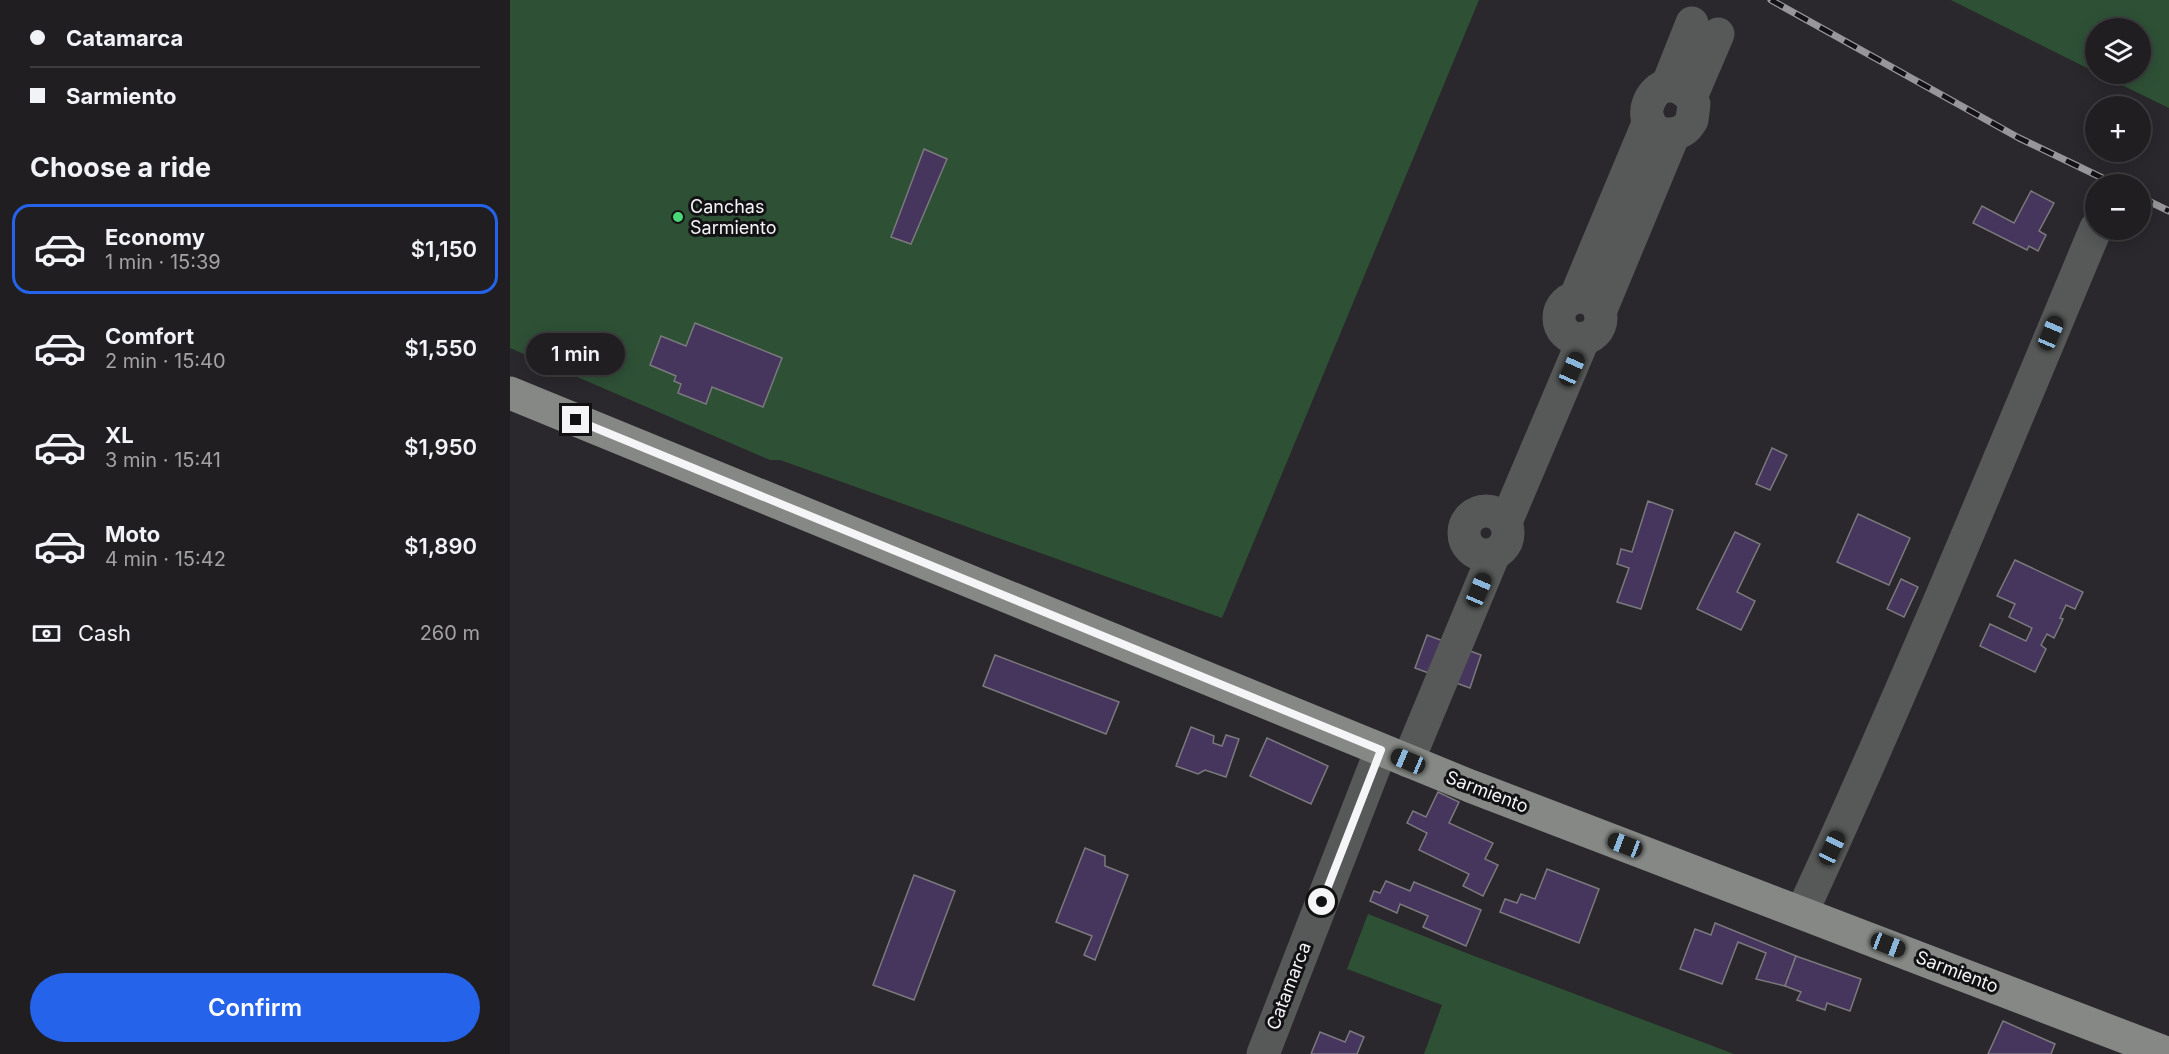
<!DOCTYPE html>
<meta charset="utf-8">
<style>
:root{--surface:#201e21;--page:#2d2b2e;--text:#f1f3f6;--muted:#a2a2a5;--line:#3d3c3f;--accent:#2563eb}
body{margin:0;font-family:Inter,sans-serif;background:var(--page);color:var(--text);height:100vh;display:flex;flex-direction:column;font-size:22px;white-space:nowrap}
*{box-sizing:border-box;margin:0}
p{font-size:20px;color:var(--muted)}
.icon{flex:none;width:33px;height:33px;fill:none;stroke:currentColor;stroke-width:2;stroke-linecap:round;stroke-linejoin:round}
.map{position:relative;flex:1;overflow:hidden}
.details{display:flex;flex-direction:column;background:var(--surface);width:510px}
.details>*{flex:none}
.guide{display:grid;align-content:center;height:132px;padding:0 30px;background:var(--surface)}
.fabs{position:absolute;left:1575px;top:18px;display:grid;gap:12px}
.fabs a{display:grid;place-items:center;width:66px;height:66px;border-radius:50%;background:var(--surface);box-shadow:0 3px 15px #0003,0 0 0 2px var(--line);font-size:30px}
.end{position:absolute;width:27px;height:27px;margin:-14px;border:8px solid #f5f4f6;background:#111;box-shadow:0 0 0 3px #111}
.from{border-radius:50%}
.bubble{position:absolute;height:42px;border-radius:21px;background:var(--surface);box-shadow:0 3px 15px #0003,0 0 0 2px var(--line);font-size:20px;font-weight:600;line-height:42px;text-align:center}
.car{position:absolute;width:18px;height:36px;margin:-18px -9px;border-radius:8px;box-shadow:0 0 4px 2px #0007;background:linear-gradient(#222 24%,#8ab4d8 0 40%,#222 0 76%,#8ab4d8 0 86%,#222 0)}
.guide b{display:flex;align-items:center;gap:21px;height:57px;font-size:22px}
.guide b+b{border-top:2px solid var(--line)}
.guide i{width:15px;height:15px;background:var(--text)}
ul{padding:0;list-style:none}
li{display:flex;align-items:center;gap:18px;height:90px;margin:0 12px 9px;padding:0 18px;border:3px solid transparent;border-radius:18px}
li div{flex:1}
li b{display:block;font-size:22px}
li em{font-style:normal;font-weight:600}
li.on{border-color:var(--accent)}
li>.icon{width:54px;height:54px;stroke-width:1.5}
h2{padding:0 30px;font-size:27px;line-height:72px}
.pay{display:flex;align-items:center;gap:15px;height:66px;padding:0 30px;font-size:22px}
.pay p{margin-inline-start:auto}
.button{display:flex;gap:12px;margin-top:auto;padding:12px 30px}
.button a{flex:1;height:69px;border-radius:36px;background:var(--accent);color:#fff;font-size:24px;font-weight:600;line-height:69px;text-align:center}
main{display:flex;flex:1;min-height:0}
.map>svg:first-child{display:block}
.green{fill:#2e5136}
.building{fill:#46355c;stroke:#7a797d;stroke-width:1.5}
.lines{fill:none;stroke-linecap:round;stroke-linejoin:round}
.minor{stroke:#575958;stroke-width:33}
.major{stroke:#858885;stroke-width:33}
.rail-casing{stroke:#979699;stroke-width:7}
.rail{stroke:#121113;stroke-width:4.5;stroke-dasharray:14;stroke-linecap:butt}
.route{stroke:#f5f4f6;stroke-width:8}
.poi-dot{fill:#4ad778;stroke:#121113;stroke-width:2}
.labels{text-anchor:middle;stroke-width:6;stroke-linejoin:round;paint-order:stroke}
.poi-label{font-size:18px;fill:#f5f4f6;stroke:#121113;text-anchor:start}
.street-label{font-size:18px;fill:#f5f4f6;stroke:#121113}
</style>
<main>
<section class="details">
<div class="guide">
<b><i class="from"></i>Catamarca</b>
<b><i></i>Sarmiento</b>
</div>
<h2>Choose a ride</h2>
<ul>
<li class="on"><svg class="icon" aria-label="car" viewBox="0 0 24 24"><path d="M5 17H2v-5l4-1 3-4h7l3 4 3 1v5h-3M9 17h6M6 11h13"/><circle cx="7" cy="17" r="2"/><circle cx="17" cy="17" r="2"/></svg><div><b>Economy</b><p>1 min · 15:39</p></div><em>$1,150</em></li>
<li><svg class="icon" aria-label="car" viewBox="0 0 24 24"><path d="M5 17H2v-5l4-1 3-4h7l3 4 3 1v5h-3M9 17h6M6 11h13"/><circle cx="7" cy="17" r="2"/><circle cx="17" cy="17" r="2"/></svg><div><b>Comfort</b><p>2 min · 15:40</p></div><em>$1,550</em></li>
<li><svg class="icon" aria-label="car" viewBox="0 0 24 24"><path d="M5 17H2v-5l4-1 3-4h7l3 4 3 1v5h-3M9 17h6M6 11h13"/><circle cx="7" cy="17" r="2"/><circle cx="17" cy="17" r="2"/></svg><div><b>XL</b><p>3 min · 15:41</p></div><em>$1,950</em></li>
<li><svg class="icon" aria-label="car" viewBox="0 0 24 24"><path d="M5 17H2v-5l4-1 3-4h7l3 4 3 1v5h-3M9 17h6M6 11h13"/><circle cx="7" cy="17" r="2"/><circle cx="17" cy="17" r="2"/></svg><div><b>Moto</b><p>4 min · 15:42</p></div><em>$1,890</em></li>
</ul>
<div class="pay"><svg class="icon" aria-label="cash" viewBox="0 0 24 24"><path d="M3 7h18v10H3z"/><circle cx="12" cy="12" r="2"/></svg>Cash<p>260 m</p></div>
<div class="button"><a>Confirm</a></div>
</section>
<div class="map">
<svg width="1659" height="1054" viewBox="0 0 1659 1054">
<rect width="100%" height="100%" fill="#2a282c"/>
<g class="green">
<path d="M0,0H969L712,618L332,482L270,460H260L0,348Z"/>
<path d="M1441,0H1659V108L1589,74H1630V28H1586L1585,72Z"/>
<path d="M858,914L964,956L1224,1054H914L932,1005L837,969Z"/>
</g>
<g class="building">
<path d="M414,149L437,159L401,244L381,237Z"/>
<path d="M1521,191L1544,203L1529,231L1536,235L1528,251L1519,246L1517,250L1463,223L1472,206L1504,223Z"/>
<path d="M185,323L272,358L253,407L202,387L196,404L168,393L171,384L164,381L166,376L140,365L151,336L176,346Z"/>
<path d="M1262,448L1277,455L1260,490L1246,484Z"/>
<path d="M1138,501L1163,510L1131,609L1107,602L1119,568L1107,564L1111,549L1122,552Z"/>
<path d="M1348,514L1400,538L1379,585L1327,562Z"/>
<path d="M1225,532L1250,544L1227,592L1245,601L1231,630L1187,609Z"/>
<path d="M1505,560L1573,592L1565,609L1556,605L1550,618L1553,619L1544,638L1537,634L1531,645L1536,649L1525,672L1470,646L1480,624L1516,641L1522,628L1499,617L1505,604L1487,596Z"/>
<path d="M1391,579L1408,587L1394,617L1377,609Z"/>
<path d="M917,635L971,655L960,688L905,668Z"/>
<path d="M485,655L609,702L596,734L473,686Z"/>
<path d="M681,727L704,736L703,743L712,746L716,735L729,739L716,777L695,770L688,774L666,766Z"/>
<path d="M757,738L818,766L801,804L740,776Z"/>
<path d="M928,792L949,802L939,823L983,843L975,859L988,865L973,896L953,886L959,874L909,850L917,833L897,823L903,811L916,817Z"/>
<path d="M575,848L595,856V866L618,875L585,960L574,955L582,936L546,922Z"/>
<path d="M1037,869L1089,889L1069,943L990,912L995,899L1007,903L1011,894L1025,899Z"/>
<path d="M404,875L445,891L404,1000L363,985Z"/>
<path d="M876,881L900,891L904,882L971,910L956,946L913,927L918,916L890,904L887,913L860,901L864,891L870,893Z"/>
<path d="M1205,923L1286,956L1275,986L1246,979L1256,953L1228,942L1212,984L1170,969L1185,929L1201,935Z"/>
<path d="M1286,956L1351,979L1340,1011L1317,1003L1315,1010L1287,1000L1291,992L1275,986Z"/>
<path d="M1493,1021L1545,1044L1541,1054H1478Z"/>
<path d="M840,1031L854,1037L847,1054H801L810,1032L835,1042Z"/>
</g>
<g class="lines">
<g class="minor">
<path d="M1157,86L1182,23"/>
<path d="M1181,97C1144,58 1115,133 1159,134C1170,134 1177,129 1182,120L1184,104L1181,97L1208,34"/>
<circle cx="1070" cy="318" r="21"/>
<path d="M1065,298L1139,121"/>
<path d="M1090,312L1164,134"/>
<circle cx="976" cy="533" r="22"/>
<path d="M996,522L1074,338"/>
<path d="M898,761L984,554"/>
<path d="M1292,912C1396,687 1490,457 1586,228"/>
<path d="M753,1054L871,750"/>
</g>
<path class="major" d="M0,393L960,786L1659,1054"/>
<g class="rail-casing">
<g id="rail">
<path d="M1261,0L1509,138L1605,184"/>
<path d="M1630,197L1659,211"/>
</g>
</g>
<use href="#rail" class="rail"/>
</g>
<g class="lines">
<path class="route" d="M66,420L871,750L812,902"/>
</g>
<circle class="poi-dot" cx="168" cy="217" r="6"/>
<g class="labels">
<g class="poi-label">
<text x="180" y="213">Canchas<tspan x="180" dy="21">Sarmiento</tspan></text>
</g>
<g class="street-label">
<text transform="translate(977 792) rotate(21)" y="6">Sarmiento</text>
<text transform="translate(1447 972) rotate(21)" y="6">Sarmiento</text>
<text transform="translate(779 986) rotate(-69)" y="6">Catamarca</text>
</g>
</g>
</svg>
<div class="fabs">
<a><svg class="icon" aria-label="layers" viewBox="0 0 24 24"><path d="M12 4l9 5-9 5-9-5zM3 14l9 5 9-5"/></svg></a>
<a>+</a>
<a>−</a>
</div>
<i class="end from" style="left:812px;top:902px"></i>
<i class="end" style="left:66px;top:420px"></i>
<div class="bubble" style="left:16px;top:333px;width:99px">1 min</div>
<i class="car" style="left:1541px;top:333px;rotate:23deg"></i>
<i class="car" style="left:1062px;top:369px;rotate:24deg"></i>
<i class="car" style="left:969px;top:590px;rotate:23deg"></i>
<i class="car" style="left:898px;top:761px;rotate:293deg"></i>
<i class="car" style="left:1115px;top:845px;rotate:291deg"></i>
<i class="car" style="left:1322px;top:848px;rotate:25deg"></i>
<i class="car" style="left:1378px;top:945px;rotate:111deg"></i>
</div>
</main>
